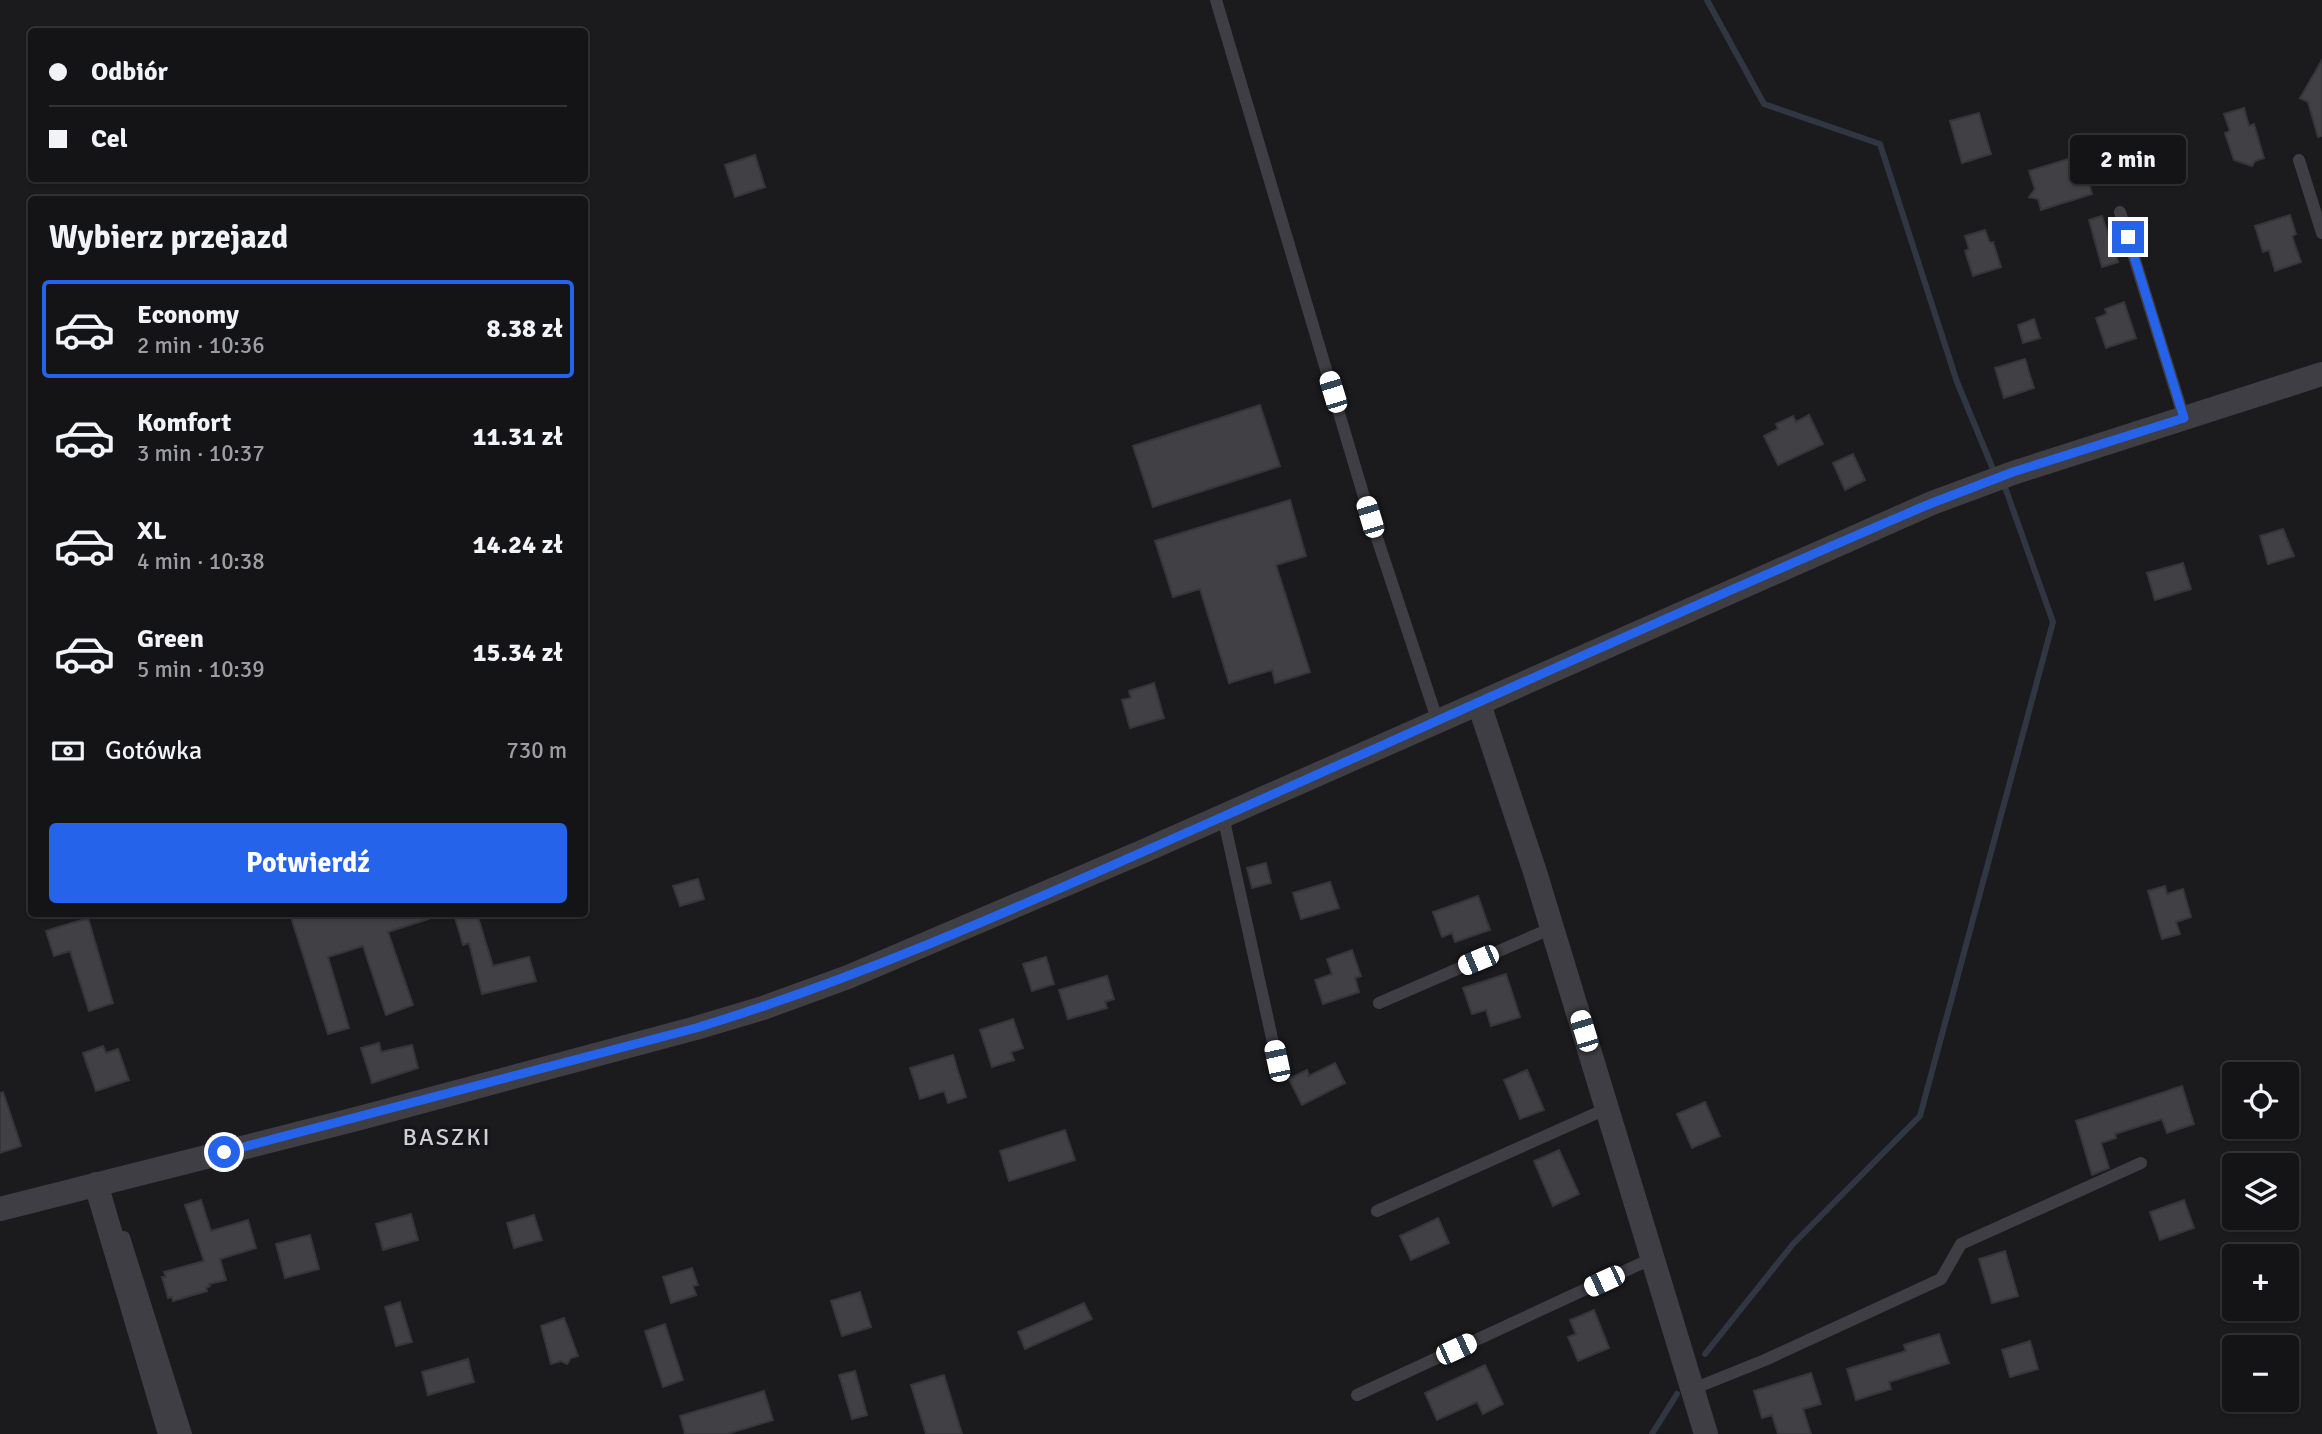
<!DOCTYPE html>
<html lang="pl">
<meta charset="utf-8">
<style>
:root{--surface:#141416;--page:#212123;--text:#f1f3f6;--muted:#9d9ea1;--line:#333335;--accent:#2563eb}
body{margin:0;font-family:Signika,sans-serif;background:var(--page);color:var(--text);height:100vh;display:flex;flex-direction:column;font-size:26px;white-space:nowrap}
*{box-sizing:border-box;margin:0}
p{font-size:23px;color:var(--muted)}
.icon{flex:none;width:38px;height:38px;fill:none;stroke:currentColor;stroke-width:2;stroke-linecap:round;stroke-linejoin:round}
.map{position:relative;flex:1;overflow:hidden}
.sheet{position:absolute;left:28px;top:196px;width:560px;height:721px;display:flex;flex-direction:column;background:var(--surface);border-radius:7px;box-shadow:0 2px 5px #0004,0 0 0 2px var(--line)}
.sheet>*{flex:none}
.guide{position:absolute;left:28px;top:28px;width:560px;height:154px;border-radius:7px;box-shadow:0 2px 5px #0004,0 0 0 2px var(--line);display:grid;align-content:center;height:154px;padding:0 21px;background:var(--surface)}
.fabs{position:absolute;left:2222px;top:1062px;display:grid;gap:14px}
.fabs a{display:grid;place-items:center;width:77px;height:77px;border-radius:7px;background:var(--surface);box-shadow:0 2px 5px #0004,0 0 0 2px var(--line);font-size:35px}
.end{position:absolute;width:32px;height:32px;margin:-16px;border:9px solid #2563eb;background:#fff;box-shadow:0 0 0 4px #fff}
.from{border-radius:50%}
.bubble{position:absolute;height:49px;border-radius:7px;background:var(--surface);box-shadow:0 2px 5px #0004,0 0 0 2px var(--line);font-size:23px;font-weight:800;line-height:49px;text-align:center}
.car{position:absolute;width:21px;height:42px;margin:-21px -10px;border-radius:9px;box-shadow:0 0 5px 2px #0007;background:linear-gradient(#fff 24%,#345 0 40%,#fff 0 76%,#345 0 86%,#fff 0)}
.guide b{display:flex;align-items:center;gap:24px;height:66px;font-size:26px}
.guide b+b{border-top:2px solid var(--line)}
.guide i{width:18px;height:18px;background:var(--text)}
ul{padding:0;list-style:none}
li{display:flex;align-items:center;gap:21px;height:98px;margin:0 14px 10px;padding:0 7px;border:4px solid transparent;border-radius:7px}
li div{flex:1}
li b{display:block;font-size:26px}
li em{font-style:normal;font-weight:800}
li.on{border-color:var(--accent)}
li>.icon{width:63px;height:63px;stroke-width:1.5}
h2{padding:0 21px;font-size:32px;line-height:84px}
.pay{display:flex;align-items:center;gap:18px;height:77px;padding:0 21px;font-size:26px}
.pay p{margin-inline-start:auto}
.button{display:flex;gap:14px;margin-top:auto;padding:14px 21px}
.button a{flex:1;height:80px;border-radius:7px;background:var(--accent);color:#fff;font-size:28px;font-weight:800;line-height:80px;text-align:center}
.map>svg:first-child{display:block}
.lines{fill:none;stroke-linecap:round;stroke-linejoin:round}
.stream{stroke:#303642;stroke-width:6}
.building{fill:#404045;stroke:#363539;stroke-width:2}
.service{stroke:#3e3e44;stroke-width:12}
.minor{stroke:#3e3e44;stroke-width:24}
.route{stroke:#2563eb;stroke-width:9}
.labels{text-anchor:middle;stroke-width:7;stroke-linejoin:round;paint-order:stroke}
.quarter-label{font-size:24px;letter-spacing:2px;fill:#cecfd8;stroke:#161618}
</style>
<div class="map">
<svg width="2322" height="1434" viewBox="0 0 2322 1434">
<rect width="100%" height="100%" fill="#1b1b1d"/>
<g class="lines">
<g class="stream">
<path d="M1707,0L1764,104L1880,144L1957,382L1993,469"/>
<path d="M1705,1354L1793,1244L1920,1116L2053,622L2006,490"/>
<path d="M1652,1434L1677,1394"/>
</g>
</g>
<g class="building">
<path d="M2322,60V136L2318,137L2308,102L2300,98Z"/>
<path d="M2244,108L2249,126L2254,124L2264,158L2255,161L2252,166L2234,160L2225,133L2230,131L2224,114Z"/>
<path d="M1979,113L1991,154L1962,163L1950,121Z"/>
<path d="M755,155L765,187L735,197L725,165Z"/>
<path d="M2081,155L2092,194L2041,210L2038,199L2029,197L2035,189L2029,171Z"/>
<path d="M2290,215L2296,234L2292,236L2301,262L2275,271L2269,250L2263,252L2255,226Z"/>
<path d="M2102,216L2118,262L2102,267L2089,220Z"/>
<path d="M1985,230L1990,243L1993,242L2001,267L1973,276L1965,251L1969,249L1965,236Z"/>
<path d="M2124,302L2136,338L2106,348L2096,318L2107,314L2105,309Z"/>
<path d="M2034,319L2040,338L2023,343L2018,325Z"/>
<path d="M2025,359L2034,388L2004,398L1995,368Z"/>
<path d="M1260,405L1280,466L1153,507L1133,446Z"/>
<path d="M1809,415L1823,444L1778,465L1764,436L1778,429L1776,424L1793,416L1796,422Z"/>
<path d="M1853,454L1865,480L1845,490L1833,463Z"/>
<path d="M1290,500L1306,556L1276,565L1310,672L1275,683L1272,670L1229,683L1200,589L1173,597L1155,541Z"/>
<path d="M2283,529L2294,556L2268,564L2260,536Z"/>
<path d="M2183,563L2191,589L2155,600L2147,573Z"/>
<path d="M1154,683L1164,718L1130,728L1122,700L1131,698L1129,691Z"/>
<path d="M1266,863L1271,883L1252,888L1247,868Z"/>
<path d="M698,879L704,899L680,906L673,886Z"/>
<path d="M1330,882L1339,908L1301,919L1293,893Z"/>
<path d="M2165,886L2167,894L2183,889L2191,917L2176,922L2180,934L2162,939L2148,891Z"/>
<path d="M1478,896L1490,930L1455,942L1452,933L1442,937L1433,912Z"/>
<path d="M290,914H433L434,917L388,932L413,1005L386,1015L363,946L328,957L349,1028L328,1034Z"/>
<path d="M454,914H477L493,966L529,957L536,981L482,994L469,943L463,945Z"/>
<path d="M88,918L113,1003L89,1011L70,951L54,956L46,931Z"/>
<path d="M1352,950L1361,976L1355,978L1359,992L1323,1004L1315,980L1332,974L1327,959Z"/>
<path d="M1046,957L1054,984L1032,991L1023,964Z"/>
<path d="M1506,974L1520,1017L1491,1026L1486,1010L1472,1014L1463,988Z"/>
<path d="M1107,976L1114,999L1105,1002L1107,1008L1068,1019L1059,990Z"/>
<path d="M1013,1019L1023,1048L1011,1052L1014,1060L992,1067L980,1030Z"/>
<path d="M379,1043L381,1052L412,1045L418,1068L372,1083L361,1048Z"/>
<path d="M103,1046L106,1053L118,1049L129,1080L96,1091L83,1053Z"/>
<path d="M953,1055L966,1097L948,1103L944,1091L920,1099L910,1068Z"/>
<path d="M1335,1063L1345,1083L1302,1105L1289,1079L1307,1070L1309,1076Z"/>
<path d="M1527,1070L1544,1110L1520,1119L1504,1080Z"/>
<path d="M2182,1086L2194,1124L2167,1133L2162,1119L2115,1134L2116,1138L2101,1143L2109,1168L2092,1175L2076,1121Z"/>
<path d="M3,1092L21,1146L0,1153V1093Z"/>
<path d="M1705,1102L1720,1136L1692,1148L1677,1114Z"/>
<path d="M1065,1130L1075,1160L1009,1181L1000,1151Z"/>
<path d="M1559,1150L1579,1194L1553,1206L1534,1161Z"/>
<path d="M201,1200L211,1231L248,1220L256,1248L220,1259L226,1280L209,1284L210,1286L206,1288L207,1291L173,1301L172,1297L168,1298L162,1277H166L164,1272L204,1261L185,1205Z"/>
<path d="M2184,1200L2194,1228L2160,1240L2150,1212Z"/>
<path d="M411,1214L418,1240L383,1250L376,1224Z"/>
<path d="M534,1215L542,1240L514,1248L507,1223Z"/>
<path d="M1438,1218L1449,1243L1411,1260L1400,1236Z"/>
<path d="M310,1235L319,1269L285,1278L276,1244Z"/>
<path d="M2005,1251L2018,1296L1992,1303L1979,1259Z"/>
<path d="M692,1268L698,1285L693,1286L696,1295L671,1303L663,1277Z"/>
<path d="M860,1292L871,1327L842,1336L831,1301Z"/>
<path d="M400,1302L412,1342L396,1346L385,1307Z"/>
<path d="M1084,1303L1092,1319L1025,1349L1018,1332Z"/>
<path d="M1594,1310L1609,1348L1578,1361L1568,1337L1576,1334L1570,1320Z"/>
<path d="M564,1318L578,1356L571,1358L567,1364L561,1361L551,1364L541,1326Z"/>
<path d="M665,1324L683,1380L663,1387L645,1331Z"/>
<path d="M1939,1334L1949,1363L1889,1382L1891,1389L1856,1400L1847,1369L1906,1351L1904,1345Z"/>
<path d="M2030,1341L2038,1369L2010,1377L2002,1350Z"/>
<path d="M468,1359L474,1382L428,1395L422,1372Z"/>
<path d="M1485,1365L1503,1404L1483,1414L1477,1402L1437,1420L1425,1393Z"/>
<path d="M855,1371L867,1415L852,1419L839,1375Z"/>
<path d="M1811,1373L1821,1404L1803,1409L1811,1434H1778L1772,1415L1762,1418L1754,1391Z"/>
<path d="M944,1375L962,1434H926L911,1385Z"/>
<path d="M764,1391L773,1420L727,1434H685L680,1416Z"/>
</g>
<g class="lines">
<g class="service">
<path d="M1216,0L1370,517L1438,722"/>
<path d="M2299,160L2322,233"/>
<path d="M2120,212L2184,418"/>
<path d="M1223,816L1277,1061"/>
<path d="M1379,1003L1552,928"/>
<path d="M1377,1211L1608,1108"/>
<path d="M124,1237L186,1434"/>
<path d="M1693,1389L1765,1360L1941,1279L1961,1244L2141,1163"/>
<path d="M1357,1395L1653,1258"/>
</g>
<g class="minor">
<path d="M1479,704L1535,872L1706,1434"/>
<path d="M96,1184L170,1434"/>
<path d="M0,1209L360,1118L696,1028L763,1008L848,977L1144,851L1932,503L2013,473L2322,374"/>
</g>
</g>
<g class="lines">
<path class="route" d="M224,1152L696,1028C877,973 1049,893 1222,817C1458,712 1694,604 1932,503L2013,472L2184,418L2128,237"/>
</g>
<g class="labels">
<g class="quarter-label">
<text x="447" y="1145">BASZKI</text>
</g>
</g>
</svg>
<div class="fabs">
<a><svg class="icon" aria-label="locate" viewBox="0 0 24 24"><circle cx="12" cy="12" r="6"/><path d="M12 2v4M12 18v4M2 12h4M18 12h4"/></svg></a>
<a><svg class="icon" aria-label="layers" viewBox="0 0 24 24"><path d="M12 4l9 5-9 5-9-5zM3 14l9 5 9-5"/></svg></a>
<a>+</a>
<a>−</a>
</div>
<i class="end from" style="left:224px;top:1152px"></i>
<i class="end" style="left:2128px;top:237px"></i>
<div class="bubble" style="left:2070px;top:135px;width:116px">2 min</div>
<i class="car" style="left:1333px;top:392px;rotate:343deg"></i>
<i class="car" style="left:1370px;top:517px;rotate:343deg"></i>
<i class="car" style="left:1478px;top:960px;rotate:247deg"></i>
<i class="car" style="left:1584px;top:1031px;rotate:343deg"></i>
<i class="car" style="left:1277px;top:1061px;rotate:348deg"></i>
<i class="car" style="left:1604px;top:1281px;rotate:245deg"></i>
<i class="car" style="left:1456px;top:1349px;rotate:65deg"></i>
<div class="guide">
<b><i class="from"></i>Odbiór</b>
<b><i></i>Cel</b>
</div>
<section class="sheet">
<h2>Wybierz przejazd</h2>
<ul>
<li class="on"><svg class="icon" aria-label="car" viewBox="0 0 24 24"><path d="M5 17H2v-5l4-1 3-4h7l3 4 3 1v5h-3M9 17h6M6 11h13"/><circle cx="7" cy="17" r="2"/><circle cx="17" cy="17" r="2"/></svg><div><b>Economy</b><p>2 min · 10:36</p></div><em>8.38 zł</em></li>
<li><svg class="icon" aria-label="car" viewBox="0 0 24 24"><path d="M5 17H2v-5l4-1 3-4h7l3 4 3 1v5h-3M9 17h6M6 11h13"/><circle cx="7" cy="17" r="2"/><circle cx="17" cy="17" r="2"/></svg><div><b>Komfort</b><p>3 min · 10:37</p></div><em>11.31 zł</em></li>
<li><svg class="icon" aria-label="car" viewBox="0 0 24 24"><path d="M5 17H2v-5l4-1 3-4h7l3 4 3 1v5h-3M9 17h6M6 11h13"/><circle cx="7" cy="17" r="2"/><circle cx="17" cy="17" r="2"/></svg><div><b>XL</b><p>4 min · 10:38</p></div><em>14.24 zł</em></li>
<li><svg class="icon" aria-label="car" viewBox="0 0 24 24"><path d="M5 17H2v-5l4-1 3-4h7l3 4 3 1v5h-3M9 17h6M6 11h13"/><circle cx="7" cy="17" r="2"/><circle cx="17" cy="17" r="2"/></svg><div><b>Green</b><p>5 min · 10:39</p></div><em>15.34 zł</em></li>
</ul>
<div class="pay"><svg class="icon" aria-label="cash" viewBox="0 0 24 24"><path d="M3 7h18v10H3z"/><circle cx="12" cy="12" r="2"/></svg>Gotówka<p>730 m</p></div>
<div class="button"><a>Potwierdź</a></div>
</section>
</div>
